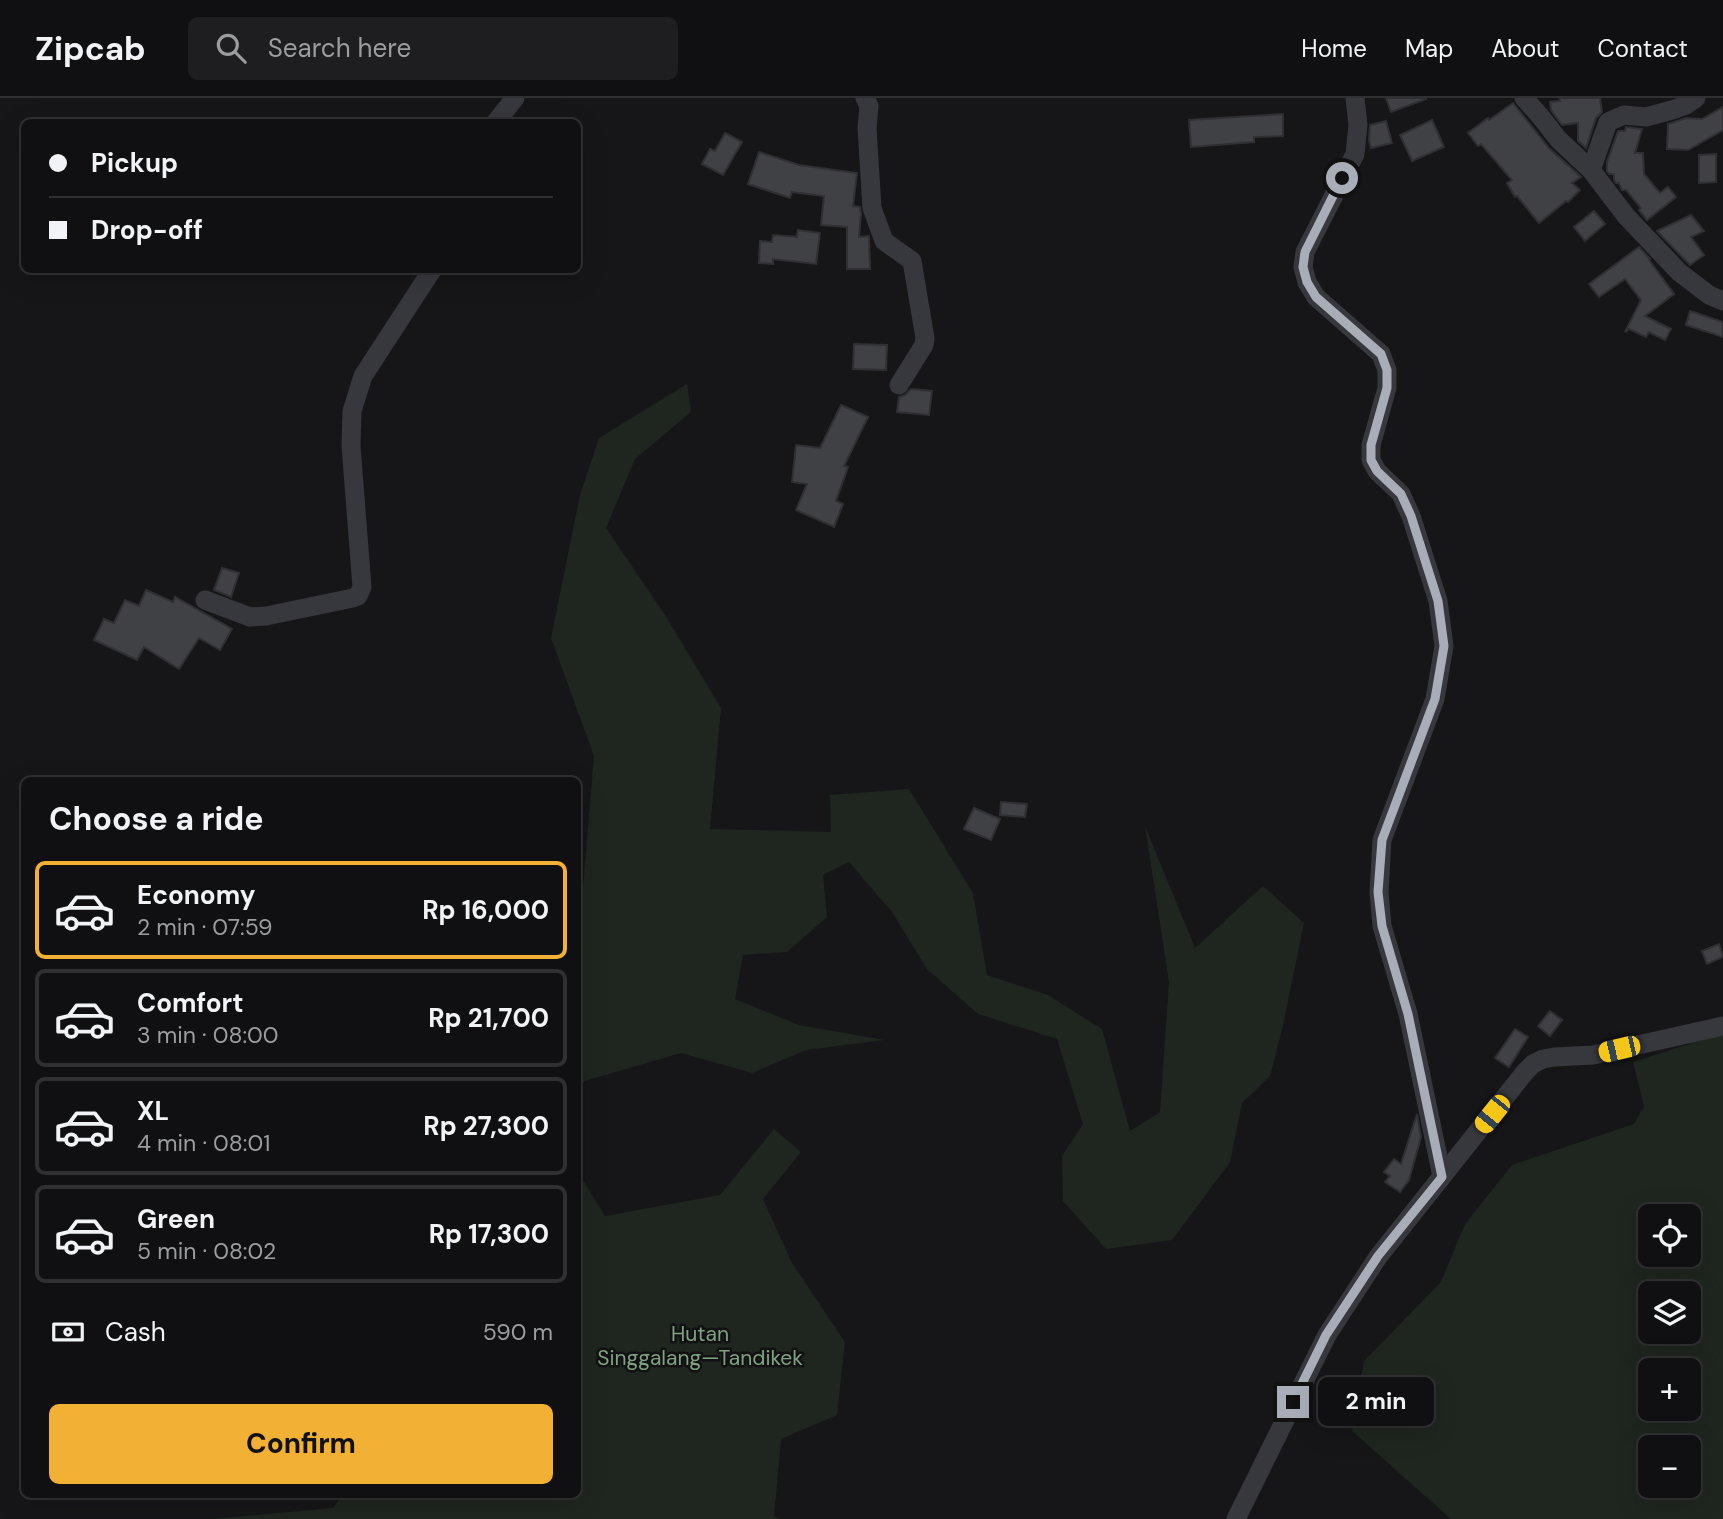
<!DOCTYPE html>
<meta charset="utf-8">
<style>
:root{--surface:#101012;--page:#1e1e20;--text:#f1f3f6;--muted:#9c9d9f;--line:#303032;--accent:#f2b134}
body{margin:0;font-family:"DM Sans",sans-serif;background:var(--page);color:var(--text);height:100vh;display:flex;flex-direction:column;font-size:26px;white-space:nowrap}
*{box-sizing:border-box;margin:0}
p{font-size:23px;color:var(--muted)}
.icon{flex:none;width:38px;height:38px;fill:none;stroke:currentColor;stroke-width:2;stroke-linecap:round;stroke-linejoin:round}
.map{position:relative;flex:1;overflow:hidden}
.details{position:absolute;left:21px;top:679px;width:560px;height:721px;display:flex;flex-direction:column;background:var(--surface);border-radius:10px;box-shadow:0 7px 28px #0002,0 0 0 2px var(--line)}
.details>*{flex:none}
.guide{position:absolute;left:21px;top:21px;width:560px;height:154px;border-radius:10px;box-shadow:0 7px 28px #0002,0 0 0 2px var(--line);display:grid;align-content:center;height:154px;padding:0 28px;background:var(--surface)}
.buttons{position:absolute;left:1638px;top:1106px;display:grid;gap:14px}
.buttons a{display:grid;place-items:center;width:63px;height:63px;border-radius:10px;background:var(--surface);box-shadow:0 7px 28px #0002,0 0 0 2px var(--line);font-size:35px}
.end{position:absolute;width:32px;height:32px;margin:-16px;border:9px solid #a8adb8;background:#111;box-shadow:0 0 0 4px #111}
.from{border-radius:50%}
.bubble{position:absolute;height:49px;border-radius:10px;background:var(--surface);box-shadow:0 7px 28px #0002,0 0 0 2px var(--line);font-size:23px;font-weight:700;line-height:49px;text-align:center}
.car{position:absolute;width:21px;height:42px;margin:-21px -10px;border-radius:9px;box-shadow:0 0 5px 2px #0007;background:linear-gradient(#f5c518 24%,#345 0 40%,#f5c518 0 76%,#345 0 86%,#f5c518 0)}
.guide b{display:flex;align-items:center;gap:24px;height:66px;font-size:26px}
.guide b+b{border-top:2px solid var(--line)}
.guide i{width:18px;height:18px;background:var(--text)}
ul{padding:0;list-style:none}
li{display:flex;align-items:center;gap:21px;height:98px;margin:0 14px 10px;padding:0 14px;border:4px solid var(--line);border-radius:10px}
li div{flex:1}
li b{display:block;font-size:26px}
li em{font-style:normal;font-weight:700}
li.selected{border-color:var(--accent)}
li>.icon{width:63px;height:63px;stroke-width:1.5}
h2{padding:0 28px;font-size:32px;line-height:84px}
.pay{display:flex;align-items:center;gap:18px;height:77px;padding:0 28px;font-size:26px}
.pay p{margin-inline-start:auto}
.button{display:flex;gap:14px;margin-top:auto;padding:14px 28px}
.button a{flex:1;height:80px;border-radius:10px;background:var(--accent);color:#111;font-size:28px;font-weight:700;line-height:80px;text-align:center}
header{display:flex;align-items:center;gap:42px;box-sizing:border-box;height:98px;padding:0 35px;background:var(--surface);border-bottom:2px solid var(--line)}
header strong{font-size:33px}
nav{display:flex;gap:38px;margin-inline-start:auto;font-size:24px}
.search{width:490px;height:63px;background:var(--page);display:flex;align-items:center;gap:18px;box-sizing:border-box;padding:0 24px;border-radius:10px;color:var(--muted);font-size:26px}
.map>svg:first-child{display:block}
.green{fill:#1e261f;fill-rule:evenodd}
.building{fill:#404145;stroke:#303034;stroke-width:2}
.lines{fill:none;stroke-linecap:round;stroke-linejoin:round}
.minor{stroke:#37383d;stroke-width:19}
.route{stroke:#a8adb8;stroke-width:9}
.labels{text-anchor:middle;stroke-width:5;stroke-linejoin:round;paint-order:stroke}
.park-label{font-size:21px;fill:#7fa381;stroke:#111113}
</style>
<header>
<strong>Zipcab</strong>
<div class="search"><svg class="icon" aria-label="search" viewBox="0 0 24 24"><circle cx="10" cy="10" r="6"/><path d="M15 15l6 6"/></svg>Search here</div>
<nav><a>Home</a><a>Map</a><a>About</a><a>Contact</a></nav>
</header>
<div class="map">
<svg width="1723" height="1421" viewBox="0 0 1723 1421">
<rect width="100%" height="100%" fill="#161618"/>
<g class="green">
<path d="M687,286L691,314L635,361L606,430L665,517L721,610L710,731L831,734L830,697L909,691L973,795L987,877L1048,897L1102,931L1130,1033L1160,1014L1169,884L1145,728L1195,850L1263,788L1304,825L1282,932L1270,978L1242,1005L1230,1064L1172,1142L1106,1151L1063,1103L1062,1058L1083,1026L1057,941L978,916L927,871L892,814L849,764L823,777L827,819L787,854L743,857L735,901L799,927L884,942L806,952L752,975L681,955L578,985V830L580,826L594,658L551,540L580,397L599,340Z"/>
<path d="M1723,938V1421H1451L1352,1333L1364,1263L1441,1184L1465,1126L1512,1067L1634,1026L1644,1008L1633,964L1712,939ZM1650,1118H1689V1157H1650ZM1650,1195H1689V1234H1650ZM1650,1272H1689V1311H1650ZM1650,1349H1689V1388H1650Z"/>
<path d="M774,1031L801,1054L763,1101L791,1163L845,1244L837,1317L781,1341L774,1418L780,1421H213L333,1410L343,1397L578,1396V1074L605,1118L720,1097Z"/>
</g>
<g class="building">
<path d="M1386,0H1426V1L1391,14Z"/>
<path d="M1559,0H1600L1602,14L1596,20L1586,50L1578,43V25L1562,27L1551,12L1550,4L1560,3Z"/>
<path d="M1513,5L1549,50L1581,79L1572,85L1580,92L1568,104L1566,103L1539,125L1517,98L1515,99L1507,85L1512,82L1481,46L1478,48L1468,35L1488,20L1489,22Z"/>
<path d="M1723,9V32L1688,52L1667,51L1668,26L1686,20L1702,21Z"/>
<path d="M1283,16V38L1254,39V44L1191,49L1189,22Z"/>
<path d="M1432,22L1444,49L1412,63L1400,37Z"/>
<path d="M1386,23L1392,45L1371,50L1369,42L1370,27Z"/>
<path d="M1626,29L1642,31L1635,55H1643L1644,76L1660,95L1668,89L1676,99L1647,122L1639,112L1641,110L1626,92H1622L1619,85H1616L1614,82V76H1609L1607,73V64L1618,33H1625Z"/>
<path d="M725,35L742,44L723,77L702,66L710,51L715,53Z"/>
<path d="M759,54L799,67L857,75L853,108L860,109L861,116L859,139L869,138L870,171H847V129L821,127L824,98L792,94L790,100L748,86Z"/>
<path d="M1716,56V84L1699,85V57Z"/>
<path d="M1594,113L1605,126L1585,143L1574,129Z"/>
<path d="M1691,117L1704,133L1691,139L1704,157L1690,167L1657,133Z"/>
<path d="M798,132L820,135L816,166L773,161V166L759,165L760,143L772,144L773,137L797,139Z"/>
<path d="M1639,149L1650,161L1649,162L1674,196L1645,218L1671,231L1665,242L1649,234L1646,239L1629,231L1625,234L1641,202L1625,181L1599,199L1589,186Z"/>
<path d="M1690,213L1723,224V239L1686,227Z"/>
<path d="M854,246L887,247L886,272L853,271Z"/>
<path d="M911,291L932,293L929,317L897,314L899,299L905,297Z"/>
<path d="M841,307L868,319L844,368L848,369L836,403L843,406L834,429L796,412L807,386L792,384L796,347L820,350Z"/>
<path d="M222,470L239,475L231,499L214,492Z"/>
<path d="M146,492L173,504L175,499L232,531L220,552L199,540L179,571L144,549L137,562L94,542L104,521L114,525L125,502L139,508Z"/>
<path d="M1001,704L1027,706L1025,719L1000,717Z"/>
<path d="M974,710L1000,721L991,742L964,731Z"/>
<path d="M1719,846L1723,859L1707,866L1702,853Z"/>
<path d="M1550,913L1562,922L1550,938L1538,928Z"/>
<path d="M1515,931L1528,939L1509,969L1495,960Z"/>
<path d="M1417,1016L1421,1039L1409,1082L1400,1094L1385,1084L1390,1078L1384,1074L1394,1061L1401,1066Z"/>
</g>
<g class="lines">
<g class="minor">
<path d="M865,0L869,8L867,30L872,110L884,143L912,163L925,240L924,247L899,287"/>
<path d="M1355,0L1358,27L1355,56L1305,154L1303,169L1307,184L1316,199L1381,256L1387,272V290L1371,347V362L1377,373L1401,396L1411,418L1438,503L1444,548L1435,601L1382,742L1379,795L1382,828L1408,916L1442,1078"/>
<path d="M1524,0L1541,19L1558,41L1591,72L1626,118L1679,174L1709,197L1723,203"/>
<path d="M496,24L515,0"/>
<path d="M1591,72L1608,24L1624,17L1646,19L1672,12L1686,7L1696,0"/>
<path d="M205,502L250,519L266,518L353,500L358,498L362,489L351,348L352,313L363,278L432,172"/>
<path d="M1236,1421L1327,1237L1378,1159L1525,974L1533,966L1543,961L1554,959L1593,957L1723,928"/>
</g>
</g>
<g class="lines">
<path class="route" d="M1293,1304L1326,1237L1378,1158L1442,1079L1408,916L1382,828L1378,794L1382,742L1435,601L1444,548L1438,503L1411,418L1401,396L1377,373L1371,362V347L1387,290V272L1381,256L1316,199L1307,184L1303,169L1305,154L1342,80"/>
</g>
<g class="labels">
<g class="park-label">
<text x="700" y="1243">Hutan<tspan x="700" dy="24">Singgalang—Tandikek</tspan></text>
</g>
</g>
</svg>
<div class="buttons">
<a><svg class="icon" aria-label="locate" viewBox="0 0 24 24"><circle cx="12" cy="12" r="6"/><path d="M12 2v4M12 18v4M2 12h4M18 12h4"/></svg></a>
<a><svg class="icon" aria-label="layers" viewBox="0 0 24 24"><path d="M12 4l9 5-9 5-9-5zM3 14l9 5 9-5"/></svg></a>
<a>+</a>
<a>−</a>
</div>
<i class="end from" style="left:1342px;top:80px"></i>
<i class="end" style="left:1293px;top:1304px"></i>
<div class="bubble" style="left:1318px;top:1279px;width:116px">2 min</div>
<i class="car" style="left:1619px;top:951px;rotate:257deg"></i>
<i class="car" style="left:1492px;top:1016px;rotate:219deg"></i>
<div class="guide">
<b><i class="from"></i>Pickup</b>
<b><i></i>Drop-off</b>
</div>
<section class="details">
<h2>Choose a ride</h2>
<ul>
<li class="selected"><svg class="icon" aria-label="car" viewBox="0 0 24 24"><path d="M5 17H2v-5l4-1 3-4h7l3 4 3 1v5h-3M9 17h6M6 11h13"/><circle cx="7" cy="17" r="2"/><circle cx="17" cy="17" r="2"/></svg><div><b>Economy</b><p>2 min · 07:59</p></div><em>Rp 16,000</em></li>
<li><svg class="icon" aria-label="car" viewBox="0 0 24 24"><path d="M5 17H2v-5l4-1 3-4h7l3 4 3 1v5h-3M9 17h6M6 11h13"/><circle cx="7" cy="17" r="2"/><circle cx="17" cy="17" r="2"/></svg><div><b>Comfort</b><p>3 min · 08:00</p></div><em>Rp 21,700</em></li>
<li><svg class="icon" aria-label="car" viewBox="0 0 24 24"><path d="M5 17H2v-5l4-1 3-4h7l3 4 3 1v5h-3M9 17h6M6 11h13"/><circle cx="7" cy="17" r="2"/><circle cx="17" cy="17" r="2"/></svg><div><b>XL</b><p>4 min · 08:01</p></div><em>Rp 27,300</em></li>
<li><svg class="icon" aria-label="car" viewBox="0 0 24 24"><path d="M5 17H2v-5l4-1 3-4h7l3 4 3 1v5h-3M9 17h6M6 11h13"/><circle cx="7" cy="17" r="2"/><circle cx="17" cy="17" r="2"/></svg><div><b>Green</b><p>5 min · 08:02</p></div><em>Rp 17,300</em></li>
</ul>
<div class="pay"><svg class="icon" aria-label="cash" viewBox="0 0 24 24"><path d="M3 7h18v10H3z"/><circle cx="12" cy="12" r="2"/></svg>Cash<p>590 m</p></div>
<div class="button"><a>Confirm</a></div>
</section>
</div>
